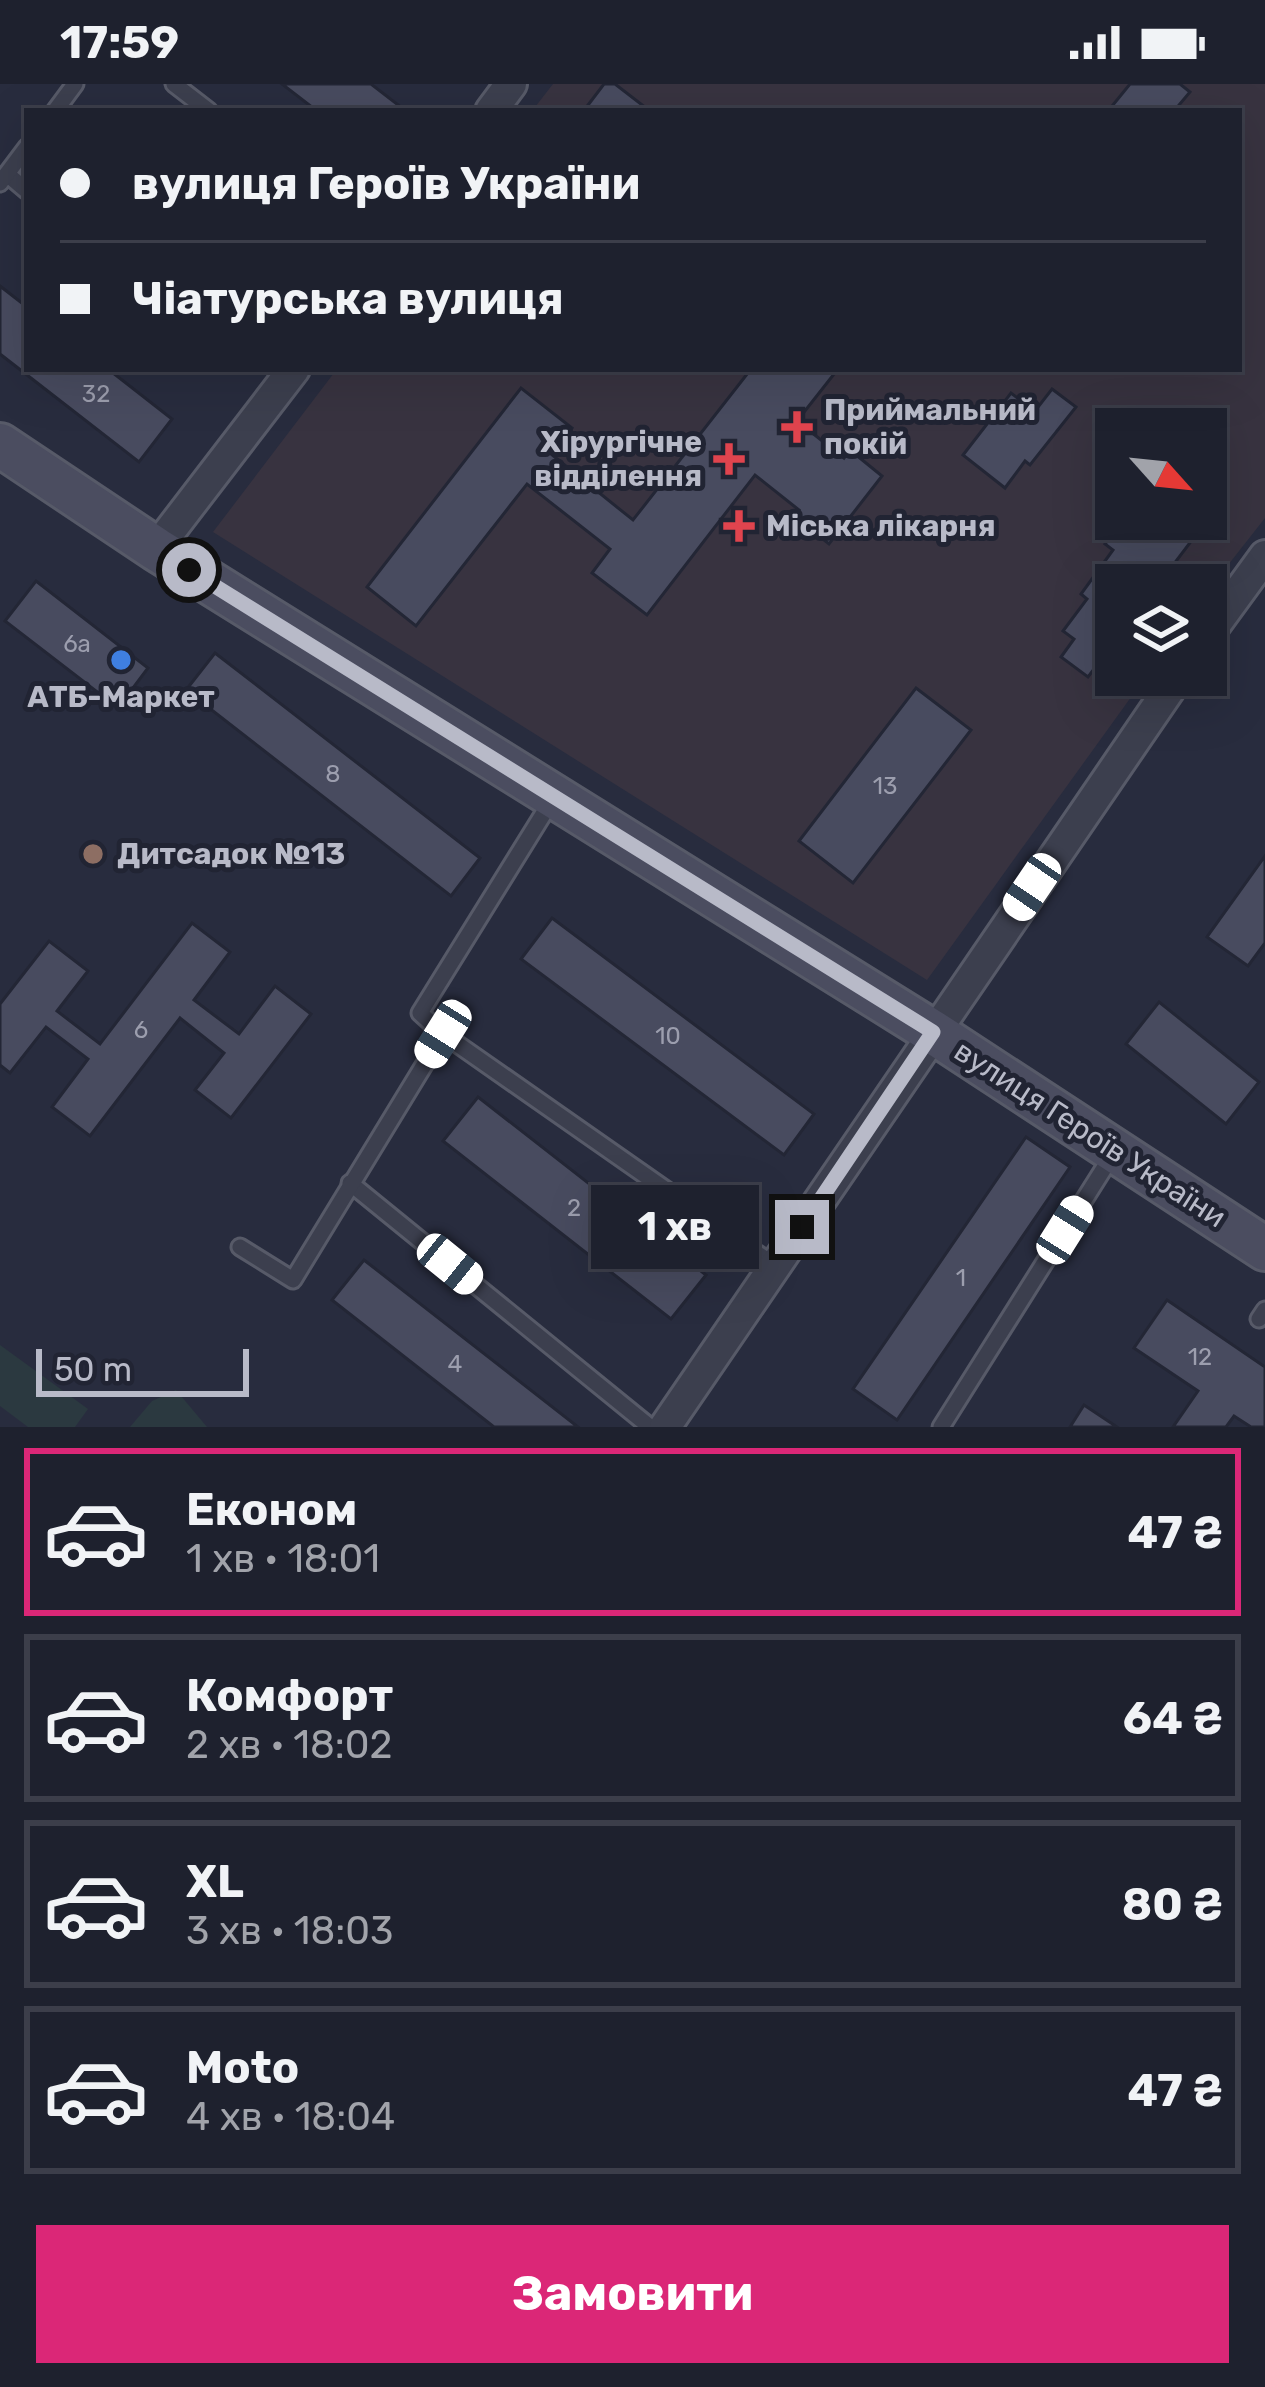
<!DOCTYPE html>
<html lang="uk">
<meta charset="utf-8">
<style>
:root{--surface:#1e212e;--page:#262936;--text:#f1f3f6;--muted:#a1a3aa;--line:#3c3e4a;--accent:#db2777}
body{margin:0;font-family:Rubik,sans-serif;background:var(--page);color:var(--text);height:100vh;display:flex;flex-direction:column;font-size:45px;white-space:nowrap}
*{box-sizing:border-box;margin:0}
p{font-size:39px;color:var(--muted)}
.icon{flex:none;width:66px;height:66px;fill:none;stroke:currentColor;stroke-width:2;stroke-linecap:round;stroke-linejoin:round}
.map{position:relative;height:1343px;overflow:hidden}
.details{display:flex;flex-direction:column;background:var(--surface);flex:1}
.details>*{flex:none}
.guide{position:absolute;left:24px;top:24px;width:1218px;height:264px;border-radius:0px;box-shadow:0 12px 48px #0002,0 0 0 3px var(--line);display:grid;align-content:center;height:264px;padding:0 36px;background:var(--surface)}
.needle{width:78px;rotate:117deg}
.fabs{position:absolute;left:1095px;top:324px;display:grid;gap:24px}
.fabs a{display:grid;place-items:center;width:132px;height:132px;border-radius:0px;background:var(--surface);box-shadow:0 12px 48px #0002,0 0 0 3px var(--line);font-size:60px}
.scale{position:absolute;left:36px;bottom:30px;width:213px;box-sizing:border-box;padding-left:12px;border:6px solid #b8bac8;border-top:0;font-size:33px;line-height:42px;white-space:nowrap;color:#b8bac8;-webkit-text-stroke:9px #212433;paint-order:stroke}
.end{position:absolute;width:54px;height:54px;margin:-27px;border:15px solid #b8bac8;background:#111;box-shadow:0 0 0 6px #111}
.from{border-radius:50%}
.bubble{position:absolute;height:84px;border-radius:0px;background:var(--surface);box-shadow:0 12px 48px #0002,0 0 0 3px var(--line);font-size:39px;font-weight:700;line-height:84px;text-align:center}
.car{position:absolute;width:36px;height:72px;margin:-36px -18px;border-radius:15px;box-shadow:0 0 9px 3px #0007;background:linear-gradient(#fff 24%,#345 0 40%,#fff 0 76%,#345 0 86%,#fff 0)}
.guide b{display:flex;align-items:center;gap:42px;height:114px;font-size:45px}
.guide b+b{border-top:3px solid var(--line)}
.guide i{width:30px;height:30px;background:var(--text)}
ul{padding:21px 0 0;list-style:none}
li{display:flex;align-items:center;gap:36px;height:168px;margin:0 24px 18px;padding:0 12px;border:6px solid var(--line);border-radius:0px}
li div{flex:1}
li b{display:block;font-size:45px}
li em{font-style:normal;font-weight:700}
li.current{border-color:var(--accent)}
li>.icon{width:108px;height:108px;stroke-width:1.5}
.button{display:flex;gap:24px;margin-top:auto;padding:24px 36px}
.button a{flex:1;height:138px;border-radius:0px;background:var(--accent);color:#fff;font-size:48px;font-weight:700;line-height:138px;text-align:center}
.status{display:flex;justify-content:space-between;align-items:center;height:84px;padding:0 60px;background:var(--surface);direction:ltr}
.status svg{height:33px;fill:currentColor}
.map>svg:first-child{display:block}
.medical{fill:#383340;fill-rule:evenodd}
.green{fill:#2b3940}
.building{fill:#484b5f;stroke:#232635;stroke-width:3}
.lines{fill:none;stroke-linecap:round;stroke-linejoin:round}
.lane-casing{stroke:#575a68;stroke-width:21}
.street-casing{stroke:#575a68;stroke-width:36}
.secondary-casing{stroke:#575a68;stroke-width:48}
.lane{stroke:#3c3f4e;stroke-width:15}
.street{stroke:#3c3f4e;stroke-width:30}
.secondary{stroke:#4b4d60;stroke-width:42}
.route{stroke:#b8bac8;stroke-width:15}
.health-dot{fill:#e0444e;stroke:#212433;stroke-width:4.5}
.shop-dot{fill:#3f7fe0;stroke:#212433;stroke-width:4.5}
.education-dot{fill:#8d6e63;stroke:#212433;stroke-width:4.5}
.labels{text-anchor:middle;stroke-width:10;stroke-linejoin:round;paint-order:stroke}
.number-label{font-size:24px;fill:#9c9eae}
.poi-label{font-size:30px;font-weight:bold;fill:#b8bac8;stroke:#212433;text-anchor:start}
.street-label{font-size:30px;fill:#b8bac8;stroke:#212433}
</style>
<div class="status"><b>17:59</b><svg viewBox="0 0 49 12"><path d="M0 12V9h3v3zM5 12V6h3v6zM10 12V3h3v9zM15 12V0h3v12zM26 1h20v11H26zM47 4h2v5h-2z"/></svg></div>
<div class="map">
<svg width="1265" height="1343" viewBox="0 0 1265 1343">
<rect width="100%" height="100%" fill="#282c3e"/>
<path class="medical" d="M553,0H1265V434L1206,509V501H1116V591H1147L927,896L213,448L337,285H1239V27H532ZM1116,345H1206V435H1116Z"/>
<g class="green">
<path d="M0,1261L88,1325L75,1343H28L0,1322Z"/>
<path d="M176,1306L207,1343H130L152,1317Z"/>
</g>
<g class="building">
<path d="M282,0H371L406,27H317Z"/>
<path d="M604,0H615L650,27H588L585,25Z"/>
<path d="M1130,0H1180L1190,8L1174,27H1108Z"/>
<path d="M0,202L27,223V285H108L172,335L139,378L0,270Z"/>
<path d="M751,285H838L797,337L844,374L850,366L882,392L829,460L794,432L799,426L755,391L647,531L592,489L610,465L527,400L416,542L367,503L521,304L572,344L551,370L633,436Z"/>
<path d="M1052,305L1076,323L1030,381L1025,377L1005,404L963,371L1011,309L1035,327Z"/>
<path d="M1123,435H1208L1158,501H1116V556L1088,593L1061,573L1074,555L1063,547L1087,515L1081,510L1113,466L1105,460Z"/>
<path d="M36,497L148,584L118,624L5,537Z"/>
<path d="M215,569L480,774L451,812L186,606Z"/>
<path d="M916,604L971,646L853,799L799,757Z"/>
<path d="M1265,772V859L1248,882L1207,853Z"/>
<path d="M552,834L814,1030L784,1071L521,875Z"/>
<path d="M192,839L230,868L194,916L239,950L275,902L311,930L231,1034L195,1006L224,969L180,934L90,1052L52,1023L88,975L46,943L10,989L0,981V920L49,857L88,887L57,927L100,960Z"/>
<path d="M1159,918L1259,998L1226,1040L1126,960Z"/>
<path d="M478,1013L706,1191L671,1235L443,1057Z"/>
<path d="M1026,1053L1070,1083L897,1336L853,1305Z"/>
<path d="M364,1176L578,1343H494L332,1216Z"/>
<path d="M1167,1216L1265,1283V1343H1251L1234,1332L1226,1343H1173L1198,1307L1134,1264Z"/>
<path d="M1084,1321L1117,1343H1070Z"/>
</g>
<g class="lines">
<g class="lane-casing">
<g id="lane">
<path d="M174,0L209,27"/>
<path d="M55,27L75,0"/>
<path d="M7,90L27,107"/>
<path d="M0,99L27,63"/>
<path d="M552,716L420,929L443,950L775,1182"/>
<path d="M350,1099L650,1343"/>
<path d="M240,1163L293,1196L443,950"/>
<path d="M1259,1235L1265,1226"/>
<path d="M941,1343L1113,1070"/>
</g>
</g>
<g class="street-casing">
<g id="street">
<path d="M491,27L511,0"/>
<path d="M156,465L294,285"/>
<path d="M1206,553L1265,472"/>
<path d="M665,1343L1179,591"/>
</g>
</g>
<g class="secondary-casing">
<path id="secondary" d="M0,361L156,465L933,948L1265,1165"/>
</g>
<use href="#lane" class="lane"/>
<use href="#street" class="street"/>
<use href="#secondary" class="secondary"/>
</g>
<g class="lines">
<path class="route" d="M189,486L933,948L802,1143"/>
</g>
<g class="health-dot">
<path d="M791 325h12v12h12v12h-12v12h-12v-12h-12v-12h12z"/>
<path d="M723 357h12v12h12v12h-12v12h-12v-12h-12v-12h12z"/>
<path d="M733 424h12v12h12v12h-12v12h-12v-12h-12v-12h12z"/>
</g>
<circle class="shop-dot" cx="121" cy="576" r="12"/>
<circle class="education-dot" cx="93" cy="770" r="12"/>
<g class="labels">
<g class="number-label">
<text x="96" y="318">32</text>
<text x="77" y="568">6а</text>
<text x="333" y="698">8</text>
<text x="885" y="710">13</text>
<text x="141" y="954">6</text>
<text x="668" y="960">10</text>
<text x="574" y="1132">2</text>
<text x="961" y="1202">1</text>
<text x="1200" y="1281">12</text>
<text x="455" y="1288">4</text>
</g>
<g class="poi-label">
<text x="824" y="336">Приймальний<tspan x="824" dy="34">покій</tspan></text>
<text x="702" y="368" text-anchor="end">Хірургічне<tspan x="702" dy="34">відділення</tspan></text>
<text x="766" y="452">Мiська лiкарня</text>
<text x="121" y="623" text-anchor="middle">АТБ-Маркет</text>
<text x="117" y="780">Дитсадок №13</text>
</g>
<g class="street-label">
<text transform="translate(1090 1050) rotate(33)" y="10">вулиця Героїв України</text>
</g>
</g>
</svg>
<div class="fabs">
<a><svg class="needle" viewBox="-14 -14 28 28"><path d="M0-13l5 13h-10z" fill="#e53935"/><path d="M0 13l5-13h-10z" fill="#a1a3aa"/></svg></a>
<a><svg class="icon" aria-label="layers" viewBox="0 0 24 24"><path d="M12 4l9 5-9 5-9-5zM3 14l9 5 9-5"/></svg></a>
</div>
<div class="scale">50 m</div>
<i class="end from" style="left:189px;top:486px"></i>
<i class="end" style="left:802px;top:1143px"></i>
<div class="bubble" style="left:591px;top:1101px;width:168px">1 хв</div>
<i class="car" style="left:1032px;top:803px;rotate:214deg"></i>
<i class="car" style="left:443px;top:950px;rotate:212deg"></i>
<i class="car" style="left:1065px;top:1146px;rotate:32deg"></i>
<i class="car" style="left:450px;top:1180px;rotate:129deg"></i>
<div class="guide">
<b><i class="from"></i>вулиця Героїв України</b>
<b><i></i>Чіатурська вулиця</b>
</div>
</div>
<section class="details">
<ul>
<li class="current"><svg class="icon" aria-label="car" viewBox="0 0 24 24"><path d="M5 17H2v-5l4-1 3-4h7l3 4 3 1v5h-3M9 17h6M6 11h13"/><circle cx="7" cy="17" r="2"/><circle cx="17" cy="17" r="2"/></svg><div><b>Економ</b><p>1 хв · 18:01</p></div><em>47 ₴</em></li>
<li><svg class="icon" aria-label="car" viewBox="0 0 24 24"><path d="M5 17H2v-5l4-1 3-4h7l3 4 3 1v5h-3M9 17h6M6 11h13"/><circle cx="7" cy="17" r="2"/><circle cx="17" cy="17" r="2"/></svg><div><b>Комфорт</b><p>2 хв · 18:02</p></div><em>64 ₴</em></li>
<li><svg class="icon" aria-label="car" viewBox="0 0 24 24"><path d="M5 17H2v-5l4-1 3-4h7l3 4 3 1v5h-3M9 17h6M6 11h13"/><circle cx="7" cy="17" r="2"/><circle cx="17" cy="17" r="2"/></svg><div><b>XL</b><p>3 хв · 18:03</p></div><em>80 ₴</em></li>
<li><svg class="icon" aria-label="car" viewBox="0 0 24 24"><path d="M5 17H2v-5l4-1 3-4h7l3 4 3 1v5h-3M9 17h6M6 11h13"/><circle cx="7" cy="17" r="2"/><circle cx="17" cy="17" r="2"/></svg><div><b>Moto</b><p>4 хв · 18:04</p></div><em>47 ₴</em></li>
</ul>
<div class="button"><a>Замовити</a></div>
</section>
